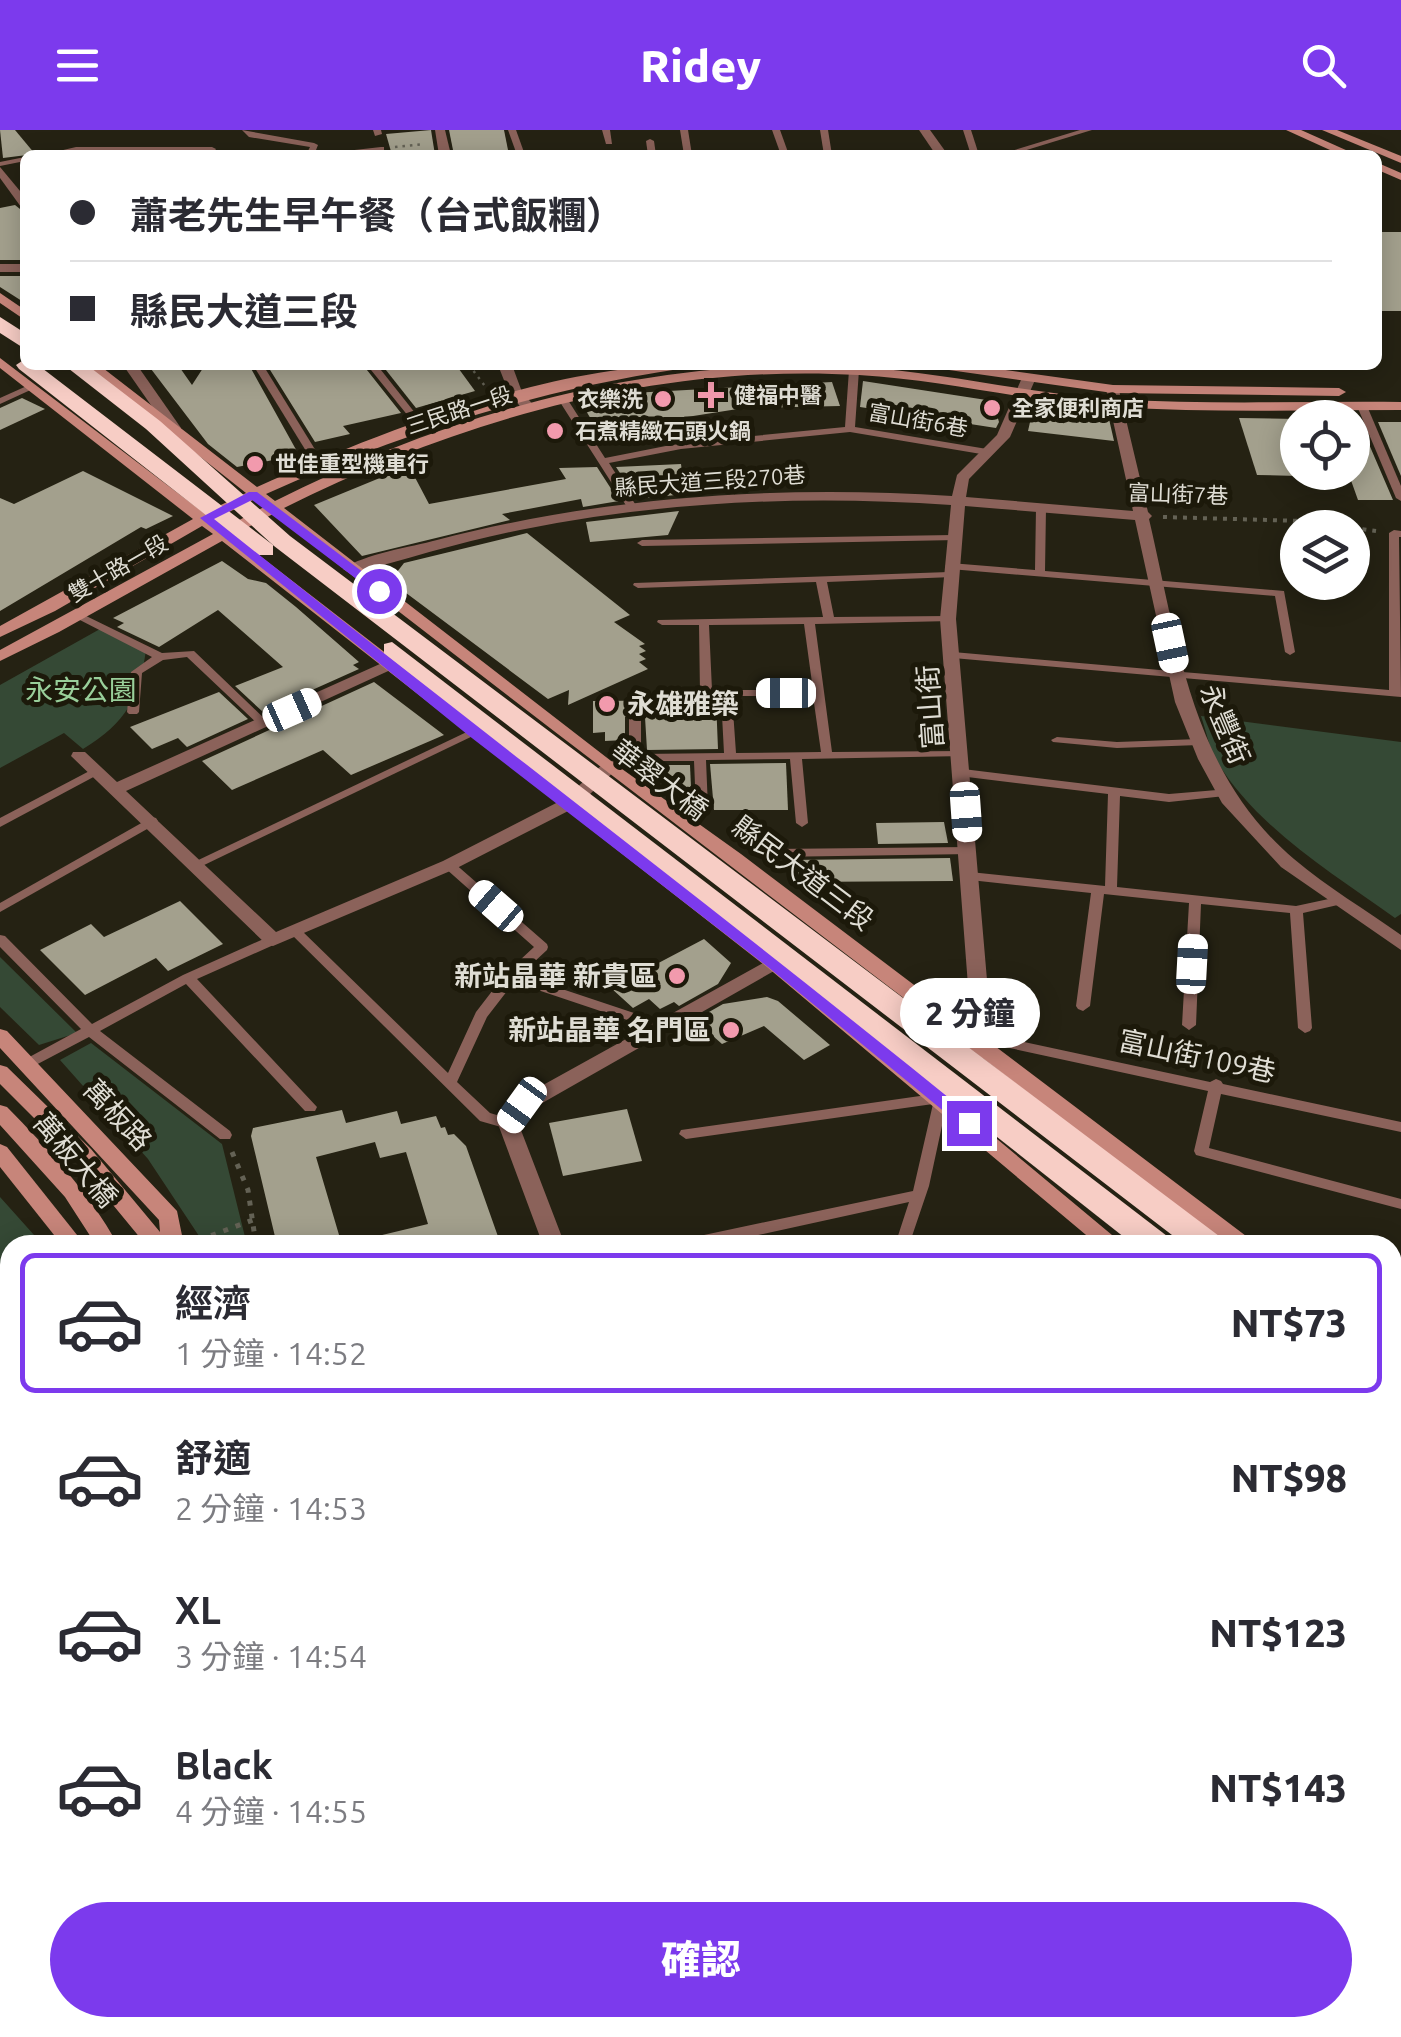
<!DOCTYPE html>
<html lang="zh-TW">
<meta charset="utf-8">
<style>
:root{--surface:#fff;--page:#f2f2f3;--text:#2b2b33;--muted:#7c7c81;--line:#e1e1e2;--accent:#7c3aed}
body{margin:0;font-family:Ubuntu,"Noto Sans TC",sans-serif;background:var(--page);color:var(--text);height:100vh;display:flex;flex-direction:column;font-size:38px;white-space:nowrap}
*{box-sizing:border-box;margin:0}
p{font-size:32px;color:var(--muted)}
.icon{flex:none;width:55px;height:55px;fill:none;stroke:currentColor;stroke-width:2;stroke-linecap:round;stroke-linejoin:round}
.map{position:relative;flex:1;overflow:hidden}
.details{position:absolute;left:0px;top:1105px;width:1402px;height:802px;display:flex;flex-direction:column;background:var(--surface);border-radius:30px 30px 0 0;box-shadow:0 5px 25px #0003}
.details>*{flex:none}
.guide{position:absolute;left:20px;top:20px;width:1362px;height:220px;border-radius:15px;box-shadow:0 5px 25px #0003;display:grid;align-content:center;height:220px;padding:0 50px;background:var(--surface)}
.tools{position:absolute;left:1280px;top:270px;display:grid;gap:20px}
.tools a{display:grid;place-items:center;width:90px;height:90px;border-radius:50%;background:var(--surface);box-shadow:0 5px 25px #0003;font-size:50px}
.end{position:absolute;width:45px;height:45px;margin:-22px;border:12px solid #7c3aed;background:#fff;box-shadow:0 0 0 5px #fff}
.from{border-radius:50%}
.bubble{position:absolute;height:70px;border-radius:35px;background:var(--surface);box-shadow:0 5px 25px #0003;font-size:32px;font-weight:800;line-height:70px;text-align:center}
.car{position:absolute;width:30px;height:60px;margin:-30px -15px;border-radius:12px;box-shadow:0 0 8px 2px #0007;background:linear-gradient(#fff 24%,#345 0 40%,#fff 0 76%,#345 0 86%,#fff 0)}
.guide b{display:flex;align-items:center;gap:35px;height:95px;font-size:38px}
.guide b+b{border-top:2px solid var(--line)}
.guide i{width:25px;height:25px;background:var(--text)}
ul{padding:18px 0 0;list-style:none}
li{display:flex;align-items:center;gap:30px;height:140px;margin:0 20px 15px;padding:0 30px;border:5px solid transparent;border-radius:15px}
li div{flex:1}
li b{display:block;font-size:38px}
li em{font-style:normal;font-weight:800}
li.active{border-color:var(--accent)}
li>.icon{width:90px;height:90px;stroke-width:1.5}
.cta{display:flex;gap:20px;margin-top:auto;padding:20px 50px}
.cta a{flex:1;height:115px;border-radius:60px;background:var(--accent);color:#fff;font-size:40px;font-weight:800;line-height:115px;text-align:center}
header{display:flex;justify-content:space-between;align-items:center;height:130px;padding:0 50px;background:var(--accent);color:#fff;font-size:45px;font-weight:800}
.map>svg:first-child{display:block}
.green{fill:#354935}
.building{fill:#a3a08d}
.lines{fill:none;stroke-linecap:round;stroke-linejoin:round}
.path-far3{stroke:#646255;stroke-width:2.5;stroke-dasharray:2.5 5;stroke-linecap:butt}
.path-far2{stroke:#646255;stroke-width:4;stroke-dasharray:4 6;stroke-linecap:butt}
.path-far1{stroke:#646255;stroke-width:5;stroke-dasharray:5 8;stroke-linecap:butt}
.path{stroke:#646255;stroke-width:6;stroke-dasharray:6 10;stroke-linecap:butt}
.lane{fill:#8b625a;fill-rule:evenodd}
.street{fill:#8b625a;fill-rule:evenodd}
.secondary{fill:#c7857a;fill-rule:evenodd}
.highway{fill:#f7cdc5;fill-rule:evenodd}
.route{fill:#7c3aed}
.poi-dot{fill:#f29aad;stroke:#1c190a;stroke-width:4}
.labels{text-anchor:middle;stroke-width:10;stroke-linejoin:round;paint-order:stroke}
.far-poi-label{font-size:22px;font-weight:bold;fill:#dfddd4;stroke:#1c190a;text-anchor:start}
.far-street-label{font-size:22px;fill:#dfddd4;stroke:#1c190a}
.park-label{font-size:28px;fill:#99cf9a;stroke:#1c190a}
.poi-label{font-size:28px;font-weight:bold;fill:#dfddd4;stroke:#1c190a;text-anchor:end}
.street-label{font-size:28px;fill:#dfddd4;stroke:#1c190a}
</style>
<header><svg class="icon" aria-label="menu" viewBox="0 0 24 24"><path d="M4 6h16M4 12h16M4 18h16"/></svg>Ridey<svg class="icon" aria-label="search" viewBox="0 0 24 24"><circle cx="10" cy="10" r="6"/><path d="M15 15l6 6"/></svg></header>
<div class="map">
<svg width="1401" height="1907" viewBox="0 0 1401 1907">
<rect width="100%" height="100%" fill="#252213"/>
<g class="green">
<path d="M100,499L146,520C139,568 127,592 83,619L64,603L0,638V555Z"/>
<path d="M1201,586L1401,612V784L1395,788C1332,743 1257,698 1216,630C1209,617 1206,600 1201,586Z"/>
<path d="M0,827L77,903L39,915L0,877Z"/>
<path d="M91,913L222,1014L247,1115H205L148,1029L60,930Z"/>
<path d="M0,1067L43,1115H10V1399L0,1400Z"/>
</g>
<g class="building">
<path d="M0,0H15L35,24L3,28Z"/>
<path d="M431,0L435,25H392L386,4Z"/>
<path d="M449,0H504L509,25H454Z"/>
<path d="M15,75L25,83V130H0V78Z"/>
<rect x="1378" y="102" width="23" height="79"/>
<path d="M0,146H25V173L0,157Z"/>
<path d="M148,235H178L192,255L205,235H249L299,325L237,337L208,314Z"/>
<path d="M267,235H363L401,283L343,296L350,304L315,312Z"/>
<path d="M382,235H456L475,261L416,278Z"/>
<path d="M863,251L993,271L999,292L996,298L860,277Z"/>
<path d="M832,252L840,276L744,278L598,301L582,274L632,263Z"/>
<path d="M22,268L45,279L0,300V278Z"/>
<path d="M1033,279L1109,289L1114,311L1028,301Z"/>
<path d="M1239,288L1298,289V346L1257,345Z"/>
<path d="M1352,291H1359L1393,370H1358L1348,342H1352Z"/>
<path d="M1378,292H1401V346Z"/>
<path d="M681,334L685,364L637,369L616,337Z"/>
<path d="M409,336L429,374L566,349L559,338L597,337L619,371L583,377L581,369L502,384L510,390L362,426L314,375Z"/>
<path d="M83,341L173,386L146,399L141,397L0,481V368L14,374Z"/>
<path d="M679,381L668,405L590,412L586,392Z"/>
<path d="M527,403L630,485L614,492L645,514L639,516L646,521L639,524L646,529L639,532L648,539L568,575L569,560L548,569L390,451L404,433Z"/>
<path d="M222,431L248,449L266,453L296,477L359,532L353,535L359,539L263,582L235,556L283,537L218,480L159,517L117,497L124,493L113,488Z"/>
<path d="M374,552L444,605L351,645L323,620L232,660L202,631Z"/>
<path d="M219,562L248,589L187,617L178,608L152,619L130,597Z"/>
<path d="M716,570L718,619L647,620L645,587L637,581L625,587V610L605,611V602L593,603V571Z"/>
<path d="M786,633L788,680H714L710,634Z"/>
<path d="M652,635H690L691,658H671L652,646Z"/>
<path d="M944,692L948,713L878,714L876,693Z"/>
<path d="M950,728L953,751L793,752L791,730Z"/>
<path d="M180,771L223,814L168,841L156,828L85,865L40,820L91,794L104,807Z"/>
<path d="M704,809L731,833L718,854L679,876L674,872L660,879L649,869L633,878L611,858Z"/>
<path d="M767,867L778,871L830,915L804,930L764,896L722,914L695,890L723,874Z"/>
<path d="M627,979L642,1031L563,1046L549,993Z"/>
<path d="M342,980L346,993L397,981L401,994L436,986L441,998L445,997L448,1005L454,1004L466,1016L501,1115H379L378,1106L428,1094L406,1022L380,1028L375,1012L316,1027L342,1115H277L251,1006L253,998Z"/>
</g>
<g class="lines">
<g class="path-far3">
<path d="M395,17L424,14"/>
<path d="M469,235L485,256"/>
</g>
<path class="path-far2" d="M1163,387L1303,391L1376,401"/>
<g class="path-far1">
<path d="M232,1022L248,1060L256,1115"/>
<path d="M199,1110L253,1090"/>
<path d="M0,1137L10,1157"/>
<path d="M0,1218L10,1217"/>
</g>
<g class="path">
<path d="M0,1285L10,1256"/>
<path d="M1392,1687L1401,1695"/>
<path d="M747,1898L757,1907"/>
<path d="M1070,1898L1072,1907"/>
</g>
<g class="lane">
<path d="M242,0L314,13L318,15L314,25H306L310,17L249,7Z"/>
<path d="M373,0H381L382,4L375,6Z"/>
<path d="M508,0H516L525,25H517Z"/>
<path d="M602,0H610L612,14H606Z"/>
<path d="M680,0H688L692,25H684Z"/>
<path d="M772,0H780L789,25H781Z"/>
<path d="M820,0H828L832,25H824Z"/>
<path d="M963,0H971L979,25H971Z"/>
<path d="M1080,0H1092L1010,25H998Z"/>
<path d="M650,9L654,11L656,25H648L646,11Z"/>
<path d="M76,17H212L216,19L212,25H204L207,21H76L42,25Z"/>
<path d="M381,17H384V21L348,25H324L328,23Z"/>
<path d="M25,27V31L0,36V32Z"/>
<path d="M253,235H263L324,334L322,336L314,334Z"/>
<path d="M367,235H377L423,293V297H417Z"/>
<path d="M854,237L859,240L855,297L987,319L992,322L987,325L850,302L681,319L609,333L637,377L632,380L627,377L558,269L566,267L605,328L681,313L845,297L849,240Z"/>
<path d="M29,255L37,257L0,274V268Z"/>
<path d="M1362,273L1367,276L1401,356V371L1396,368L1357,276Z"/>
<path d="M1041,375L1046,378L1045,441L1284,461L1295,522L1290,525L1285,522L1275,466L950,439L945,436L950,433L1035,440L1036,378Z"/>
<path d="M1394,400L1401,401V407H1399L1401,567L953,528L948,525L953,522L1389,560V403Z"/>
<path d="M953,405L957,406V410L642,416L637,413L642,410Z"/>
<path d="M949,442L954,445L953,447L827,452L834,487L948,486L952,487V491L815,494L832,622L961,621L967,624L965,626L802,629L808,693L802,697L796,693L790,629L706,630L708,678L702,682L696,678L694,631H625L613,640H605L603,638L618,626L629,624V587L635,584L641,587V624L724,623L721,566H706L700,563L699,495H662L657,492L658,490L823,487L816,452L638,458L633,455L634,453ZM804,494L813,560H712L709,495ZM732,566H813L821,622L736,623Z"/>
<path d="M80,483L162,523L194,521L269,593L267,595H259L187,527L163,530L142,543L139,582L137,584H129L127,582L131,542L152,527L76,488L75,486Z"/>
<path d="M473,599L479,602L477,604L200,737H192L190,734Z"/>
<path d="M1057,607L1117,612L1199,609L1205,612L1199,615L1117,618L1053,612L1051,610Z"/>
<path d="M97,637L103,641L101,643L0,697V688Z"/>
<path d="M963,639L1169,664L1229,659L1231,662L1229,665L1225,666L1169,672L1120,666L1117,757L1296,776L1338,767L1342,768L1344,771L1342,774L1303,783L1312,898L1310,901L1305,903L1298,898L1290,783L1201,774L1196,895L1189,900L1182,895L1189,773L1104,764L1090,876L1083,881L1078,879L1076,876L1091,763L970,750L964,746L970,742L1105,756L1108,664L959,646L957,643Z"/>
<path d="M152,687L156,688L158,691L156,694L0,782V773Z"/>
<path d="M968,717L974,721L972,724L772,727L766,723L772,719Z"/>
<path d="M449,731L453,732L547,814L548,817L547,820L520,845L667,894L669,897L667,900H657L514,852L487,887L457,952L490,983L513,990L515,994L508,999L480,991L289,802L290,799H300L448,943L476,882L506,843L534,817L445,738L443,735L445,732Z"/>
<path d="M0,805L5,806L92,894L183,845L268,807H278L279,810L278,813L197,849L317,977L315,981H305L186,854L100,901L230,1001L232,1005L230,1009H220L89,907L32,937H22L20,934L22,931L81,899L0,817Z"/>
<path d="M982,903L1210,952L1216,949L1221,951L1223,954L1401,992V1002L1221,964L1209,1018L1401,1069V1079L1196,1025L1194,1021L1208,961L977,911L975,908Z"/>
<path d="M941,963L948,968L929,1056L909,1115H895L909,1072L713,1115H699L697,1111L699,1107L704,1105L913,1061L933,974L686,1009L679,1004L681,1000Z"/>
<path d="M1401,1156V1175L1397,1181L1392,1183V1163L1396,1158Z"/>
<path d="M1392,1196L1401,1200V1214L1392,1210Z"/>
<path d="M10,1404V1418L0,1419V1405Z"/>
<path d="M1392,1451L1401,1455V1473L1392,1469Z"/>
<path d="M1392,1559L1401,1563V1582L1392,1578Z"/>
<path d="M1392,1895L1398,1903L1396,1907H1131L1134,1900L1140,1898H1392Z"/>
<path d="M276,1898H409L406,1905L401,1907H274Z"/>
<rect x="512" y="1898" width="20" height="9"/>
<path d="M802,1898H822L820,1907H800Z"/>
<path d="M946,1898H966L967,1907H947Z"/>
</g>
<g class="street">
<path d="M435,0H445L451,25H439Z"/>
<path d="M919,0H930L948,25H936Z"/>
<path d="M0,37L25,67V79L21,77L0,48Z"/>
<rect x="0" y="134" width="25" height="8"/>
<path d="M123,235H137L181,298L179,301H169Z"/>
<path d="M498,235H512L522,262L536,278L534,281H524L509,263Z"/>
<path d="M1028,246L1035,250L1010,307L969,349L966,367L1133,381L1106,259L1118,256L1148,382L1152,386L1149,389C1178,513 1191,642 1294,729C1327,757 1366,780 1401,805V820L1281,737L1222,673L1198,629L1175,572L1135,390L965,376L956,489L992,908C990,920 983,932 971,936L961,929L971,915L972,908L940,489L951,375C806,365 663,371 520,400C463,411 407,429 351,444L343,439C364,424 411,417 437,410C607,366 778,355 952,366L957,345L997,305L1021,250Z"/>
<path d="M391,529L397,531V537L126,661L276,802L443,731L564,669L603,634H615L618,638L576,677L455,739L273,816L266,814L71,626L73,622H85L117,652Z"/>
<path d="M774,827L781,829L783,833L781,837L530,980L519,995L565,1115H543L498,994L516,970Z"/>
<path d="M1401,1339V1367L1392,1371V1342Z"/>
<path d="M10,1743V1769L0,1770V1744Z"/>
<path d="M1392,1887L1401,1896V1907H1373L1370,1898H1392Z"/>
</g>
<g class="secondary">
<path d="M1286,0H1301L1357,25H1341Z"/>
<path d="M1322,0H1337L1401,26V33Z"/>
<path d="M1378,33L1401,43V50L1378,40Z"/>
<path d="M0,163L25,180V190L0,173Z"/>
<path d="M0,228L204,383L246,363L84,235H99L257,357C380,302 550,235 686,235L679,239C534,261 399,304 266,364L275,371C453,281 658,225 858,237C944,242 1028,264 1114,269C1209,275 1305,271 1401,272V280C1305,280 1209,283 1114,277C1028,272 945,250 859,245C661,233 460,289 284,378L615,634L741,724L1250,1109L1253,1115H1227C909,871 589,630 273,384L233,405L781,829L1124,1115H1098L767,837L222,411L59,502L0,531V520L213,404L202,396L55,481L0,507V496L193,389L0,238ZM255,369L264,377L224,398L213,390Z"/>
<path d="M935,235H970L1113,255L1339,258L1346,262L1339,266L1113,263L942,239Z"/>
<path d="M0,899L7,901L177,1081L184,1115H146L76,1030L0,954V935L7,937L91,1019L160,1102L159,1090L0,918Z"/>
<path d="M0,975L7,977C49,1020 89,1062 118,1115H96L65,1067L0,995Z"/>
<path d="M0,1014L7,1017L85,1115H62L0,1037Z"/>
<path d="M1392,1220L1401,1223V1245L1392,1242Z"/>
<path d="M1392,1329L1401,1333V1356L1392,1353Z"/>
<path d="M46,1898H74L73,1907H43Z"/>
<path d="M111,1898H139L138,1907H108Z"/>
</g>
<g class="highway">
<path d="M0,187L25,203V219L0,203Z"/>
<path d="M25,229V235H38L273,415V425H257L19,239L16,235Z"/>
<path d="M64,235H87L160,291L290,406L1219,1106L1224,1115H1185L274,416L146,299Z"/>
<path d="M392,512L1167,1106L1172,1115H1134L384,524V514Z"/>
<path d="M1392,1245L1401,1248V1279L1392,1276Z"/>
<path d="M1392,1288L1401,1291V1323L1392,1321Z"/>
</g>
</g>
<path class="route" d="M249,362H257L384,458V463H375L252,370L214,389C466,590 724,785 975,989V997H963L768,837L468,605L200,388Z"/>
<g class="poi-dot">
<path d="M706 250h10v10h10v10h-10v10h-10v-10h-10v-10h10z"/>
<circle cx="663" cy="269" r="10"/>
<circle cx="992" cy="278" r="10"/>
<circle cx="555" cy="301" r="10"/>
<circle cx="255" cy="334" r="10"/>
<circle cx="607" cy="574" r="10"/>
<circle cx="677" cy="846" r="10"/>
<circle cx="731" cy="900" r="10"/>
</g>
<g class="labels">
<g class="far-poi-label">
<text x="734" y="273">健福中醫</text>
<text x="643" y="277" text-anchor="end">衣樂洗</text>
<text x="1012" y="286">全家便利商店</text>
<text x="575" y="309">石煮精緻石頭火鍋</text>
<text x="275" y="342">世佳重型機車行</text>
</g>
<g class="far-street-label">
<text transform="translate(459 280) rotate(-18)" y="8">三民路一段</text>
<text transform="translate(918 290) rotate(10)" y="8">富山街6巷</text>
<text transform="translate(710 351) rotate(-4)" y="8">縣民大道三段270巷</text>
<text transform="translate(1178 364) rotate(2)" y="8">富山街7巷</text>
<text transform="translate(118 438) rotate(-30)" y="8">雙十路一段</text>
</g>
<g class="park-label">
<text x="81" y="570">永安公園</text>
</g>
<g class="poi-label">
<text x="627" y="584" text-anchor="start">永雄雅築</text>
<text x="657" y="856">新站晶華 新貴區</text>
<text x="711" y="910">新站晶華 名門區</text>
</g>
<g class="street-label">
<text transform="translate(930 577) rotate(-94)" y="10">富山街</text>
<text transform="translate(1225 594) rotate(67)" y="10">永豐街</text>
<text transform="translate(660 650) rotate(37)" y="10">華翠大橋</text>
<text transform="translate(803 743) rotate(37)" y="10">縣民大道三段</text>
<text transform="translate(1197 926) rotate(12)" y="10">富山街109巷</text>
<text transform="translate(118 985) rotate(47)" y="10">萬板路</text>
<text transform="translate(76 1030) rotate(50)" y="10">萬板大橋</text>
</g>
</g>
</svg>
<div class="tools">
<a><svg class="icon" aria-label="locate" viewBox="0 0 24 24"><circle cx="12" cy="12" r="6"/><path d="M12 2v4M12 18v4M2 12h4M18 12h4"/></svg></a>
<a><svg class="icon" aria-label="layers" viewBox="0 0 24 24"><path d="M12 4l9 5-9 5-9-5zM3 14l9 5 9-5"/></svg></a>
</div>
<i class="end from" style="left:379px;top:461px"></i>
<i class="end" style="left:969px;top:993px"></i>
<div class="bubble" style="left:900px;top:848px;width:140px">2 分鐘</div>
<i class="car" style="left:1170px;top:513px;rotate:168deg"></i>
<i class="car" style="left:786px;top:563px;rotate:270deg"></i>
<i class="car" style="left:292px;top:580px;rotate:66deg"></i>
<i class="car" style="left:966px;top:682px;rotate:176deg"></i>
<i class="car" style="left:496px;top:776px;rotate:311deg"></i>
<i class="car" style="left:1192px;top:834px;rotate:3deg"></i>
<i class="car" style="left:522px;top:975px;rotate:216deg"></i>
<div class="guide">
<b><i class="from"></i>蕭老先生早午餐（台式飯糰）</b>
<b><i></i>縣民大道三段</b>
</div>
<section class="details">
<ul>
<li class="active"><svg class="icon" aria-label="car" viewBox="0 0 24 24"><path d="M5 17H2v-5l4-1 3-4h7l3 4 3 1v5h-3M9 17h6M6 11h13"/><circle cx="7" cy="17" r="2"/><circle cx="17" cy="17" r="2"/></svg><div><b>經濟</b><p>1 分鐘 · 14:52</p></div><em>NT$73</em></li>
<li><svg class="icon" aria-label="car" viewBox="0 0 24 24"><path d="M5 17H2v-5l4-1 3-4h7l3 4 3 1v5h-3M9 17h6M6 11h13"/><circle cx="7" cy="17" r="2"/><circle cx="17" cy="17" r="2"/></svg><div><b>舒適</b><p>2 分鐘 · 14:53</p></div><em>NT$98</em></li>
<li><svg class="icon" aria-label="car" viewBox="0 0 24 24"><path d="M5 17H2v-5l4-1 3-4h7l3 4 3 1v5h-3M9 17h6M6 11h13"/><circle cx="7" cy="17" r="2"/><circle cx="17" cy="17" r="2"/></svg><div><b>XL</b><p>3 分鐘 · 14:54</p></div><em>NT$123</em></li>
<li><svg class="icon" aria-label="car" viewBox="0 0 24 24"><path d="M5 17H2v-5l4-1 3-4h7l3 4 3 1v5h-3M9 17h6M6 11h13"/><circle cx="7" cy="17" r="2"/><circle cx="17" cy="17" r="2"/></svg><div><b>Black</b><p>4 分鐘 · 14:55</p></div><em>NT$143</em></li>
</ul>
<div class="cta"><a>確認</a></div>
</section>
</div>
